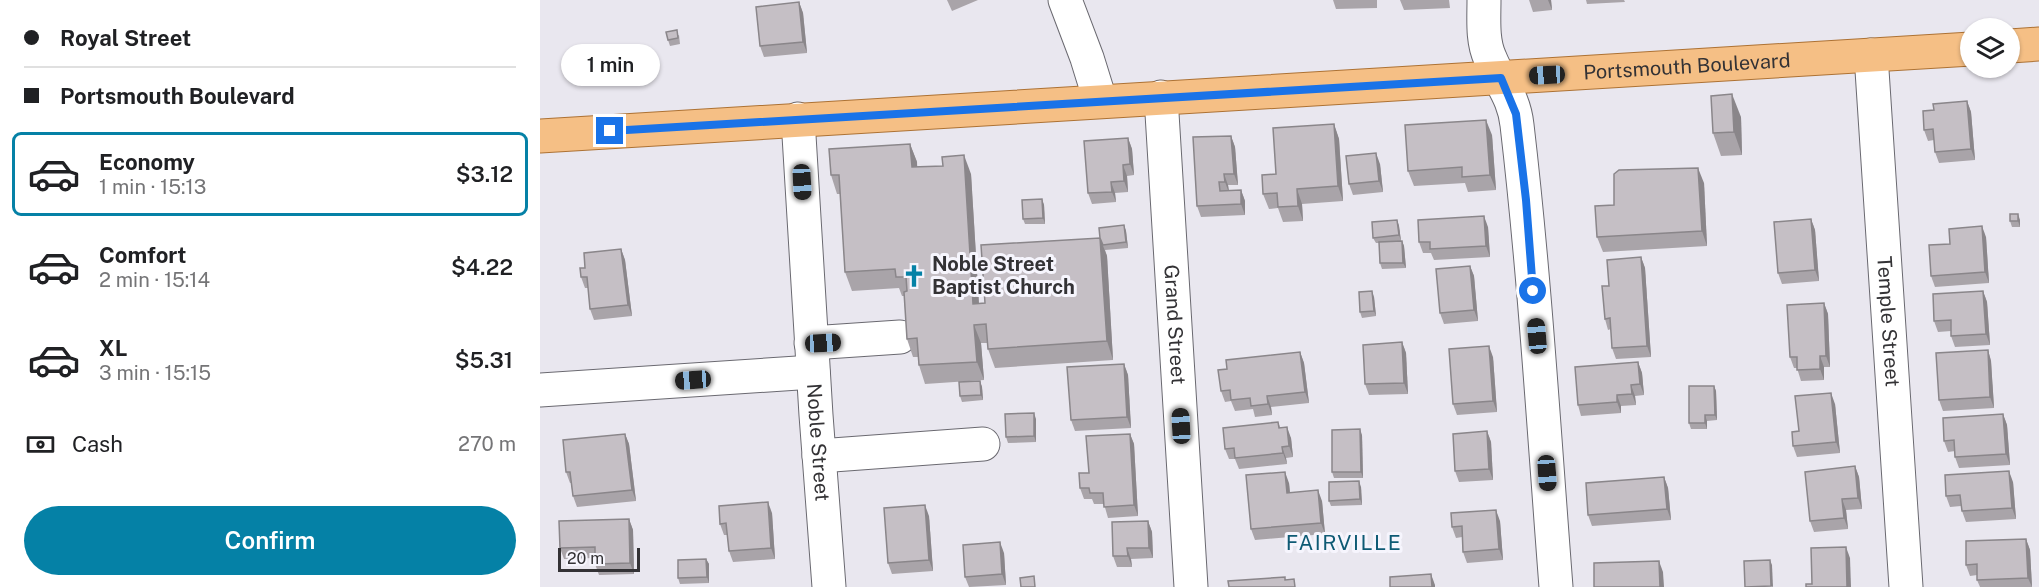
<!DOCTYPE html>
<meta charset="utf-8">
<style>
:root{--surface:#fff;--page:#f6f6f6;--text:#202124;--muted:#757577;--line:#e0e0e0;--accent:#0581a6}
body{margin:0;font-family:"Public Sans",sans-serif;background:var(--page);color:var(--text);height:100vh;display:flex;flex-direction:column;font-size:22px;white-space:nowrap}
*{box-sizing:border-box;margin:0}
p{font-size:20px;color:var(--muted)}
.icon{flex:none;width:33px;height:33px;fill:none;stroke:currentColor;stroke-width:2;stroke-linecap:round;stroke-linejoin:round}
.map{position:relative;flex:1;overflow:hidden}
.details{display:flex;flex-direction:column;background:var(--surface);width:540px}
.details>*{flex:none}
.top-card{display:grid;align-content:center;height:132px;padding:0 24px;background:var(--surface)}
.fabs{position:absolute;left:1420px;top:18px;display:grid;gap:12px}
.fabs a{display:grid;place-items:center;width:60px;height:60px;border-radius:50%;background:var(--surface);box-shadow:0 2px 4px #0004;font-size:30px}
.scale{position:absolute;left:18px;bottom:15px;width:82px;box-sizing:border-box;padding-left:6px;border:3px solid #333235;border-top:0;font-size:16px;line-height:21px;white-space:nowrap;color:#333235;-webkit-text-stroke:4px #f6f5fd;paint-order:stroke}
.end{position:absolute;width:27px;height:27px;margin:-14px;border:8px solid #1a73e8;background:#fff;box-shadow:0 0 0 3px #fff}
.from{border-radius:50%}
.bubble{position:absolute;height:42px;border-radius:21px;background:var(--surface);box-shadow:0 2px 4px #0004;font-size:20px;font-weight:600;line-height:42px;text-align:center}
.car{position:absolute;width:18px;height:36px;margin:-18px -9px;border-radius:8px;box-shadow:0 0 4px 2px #0007;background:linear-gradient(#222 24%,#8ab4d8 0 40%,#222 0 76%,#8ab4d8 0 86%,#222 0)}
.top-card b{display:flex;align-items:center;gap:21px;height:57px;font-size:22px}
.top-card b+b{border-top:2px solid var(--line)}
.top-card i{width:15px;height:15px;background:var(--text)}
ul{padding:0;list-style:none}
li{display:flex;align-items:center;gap:18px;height:84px;margin:0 12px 9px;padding:0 12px;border:3px solid transparent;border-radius:9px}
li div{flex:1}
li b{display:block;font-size:22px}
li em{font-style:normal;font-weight:600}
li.selected{border-color:var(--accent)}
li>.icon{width:54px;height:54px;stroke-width:1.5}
.pay{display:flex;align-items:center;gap:15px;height:66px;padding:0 24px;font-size:22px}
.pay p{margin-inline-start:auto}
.action{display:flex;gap:12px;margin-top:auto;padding:12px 24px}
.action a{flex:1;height:69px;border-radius:36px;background:var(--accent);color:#fff;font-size:24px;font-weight:600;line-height:69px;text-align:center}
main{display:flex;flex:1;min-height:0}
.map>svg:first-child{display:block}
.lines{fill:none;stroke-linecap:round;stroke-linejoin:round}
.minor-casing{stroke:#6a6970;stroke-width:35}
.major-casing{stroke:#ad7234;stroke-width:35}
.minor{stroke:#fff;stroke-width:33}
.major{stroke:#f5bf85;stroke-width:33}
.wall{fill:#a9a4a9}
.shaded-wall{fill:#8a868a}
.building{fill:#c5bfc5;stroke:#8a868a;stroke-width:1.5}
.route{stroke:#1a73e8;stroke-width:8}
.labels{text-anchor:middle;stroke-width:6;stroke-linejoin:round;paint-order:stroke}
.street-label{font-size:20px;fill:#333235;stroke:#f6f5fd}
.poi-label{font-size:20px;font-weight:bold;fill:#333235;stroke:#f6f5fd;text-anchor:start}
.neighbourhood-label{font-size:21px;letter-spacing:1.5px;fill:#0e5a74;stroke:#f6f5fd}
</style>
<main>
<section class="details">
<div class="top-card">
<b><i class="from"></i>Royal Street</b>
<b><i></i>Portsmouth Boulevard</b>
</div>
<ul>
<li class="selected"><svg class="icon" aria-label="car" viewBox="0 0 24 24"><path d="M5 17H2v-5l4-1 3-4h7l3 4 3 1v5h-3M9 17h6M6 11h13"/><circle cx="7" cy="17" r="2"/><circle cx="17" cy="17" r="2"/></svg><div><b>Economy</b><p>1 min · 15:13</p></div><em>$3.12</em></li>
<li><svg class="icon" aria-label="car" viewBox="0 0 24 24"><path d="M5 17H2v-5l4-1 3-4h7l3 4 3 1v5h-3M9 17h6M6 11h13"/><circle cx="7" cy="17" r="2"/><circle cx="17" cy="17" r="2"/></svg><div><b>Comfort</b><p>2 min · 15:14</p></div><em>$4.22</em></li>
<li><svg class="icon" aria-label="car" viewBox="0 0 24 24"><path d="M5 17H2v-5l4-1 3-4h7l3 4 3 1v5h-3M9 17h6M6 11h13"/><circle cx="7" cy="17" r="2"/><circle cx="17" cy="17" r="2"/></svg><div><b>XL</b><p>3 min · 15:15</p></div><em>$5.31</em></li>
</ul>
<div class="pay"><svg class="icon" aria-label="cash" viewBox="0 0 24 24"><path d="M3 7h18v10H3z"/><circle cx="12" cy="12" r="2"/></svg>Cash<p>270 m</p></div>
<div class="action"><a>Confirm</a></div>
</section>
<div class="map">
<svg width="1499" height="587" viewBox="0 0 1499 587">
<rect width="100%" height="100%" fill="#e9e7ef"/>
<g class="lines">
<g class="minor-casing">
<g id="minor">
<path d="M525,0L547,58L560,100"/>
<path d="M944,0C944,19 942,41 950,58C960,83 974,97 977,125C995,278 1004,433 1016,587"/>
<path id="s1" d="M1331,55L1366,587"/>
<path id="s2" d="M621,97L651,587"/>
<path id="s3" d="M258,119L276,415L289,587"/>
<path d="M271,343L360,337"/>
<path d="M0,390L273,372"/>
<path d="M279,456L443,444"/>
</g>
</g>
<g class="major-casing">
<g id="major">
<path d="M1470,46L1499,44"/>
<path id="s4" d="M0,136L1431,49"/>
</g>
</g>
<use href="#minor" class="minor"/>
<use href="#major" class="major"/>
</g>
<g class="wall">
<path d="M407,0H438L412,11Z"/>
<path d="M793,0H837V8L796,9Z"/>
<path d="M860,0H909L910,8L864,10Z"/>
<path d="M989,0H1011L1012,10L993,12Z"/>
<path d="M1046,0H1084L1085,2L1047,4Z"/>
<path d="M259,2L263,13L267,53L224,57L220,46Z"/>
<path d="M139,35L140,44L130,46L128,40Z"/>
<path d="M1427,101L1431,112L1435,160L1399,163L1395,152L1394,140L1388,141L1384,130L1394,110Z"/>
<path d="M1201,117L1202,155L1181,156L1173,133Z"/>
<path d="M794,124L799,139L803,201L762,204L763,221L743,222L738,208L729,209L723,194L736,174Z"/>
<path d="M952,135L956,190L928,192L925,183L874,186L868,171Z"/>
<path d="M691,136L695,147L698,185H688L689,190H701L705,201V215L661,217L657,206Z"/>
<path d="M588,138L592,149L594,175L587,176L588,192L575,193L576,202L552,204L548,193Z"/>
<path d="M370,144L377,162V167L431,174L439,303H445L584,225L586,231L588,248L565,250L567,256L573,360L455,368L448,349V343H441L444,380L385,384L379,365L378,357H373L367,339L364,296H362L359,288L312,291L305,272L300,194H297L291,175Z"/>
<path d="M840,164L843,192L813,195L809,184Z"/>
<path d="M1164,183L1167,246L1063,252L1057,237L1074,205Z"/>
<path d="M502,199L504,205L505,224H485L483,219Z"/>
<path d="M1271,219L1275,230L1279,281L1242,284L1238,273Z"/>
<path d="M857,220L859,226L861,241H862L864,246L866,268L842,269L840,263L839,243H836L833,238Z"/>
<path d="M1480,220V227H1472L1470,221Z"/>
<path d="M948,227L950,257L894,260L891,253H883L879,242Z"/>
<path d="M1446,237L1449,283L1395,287L1391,276L1410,244Z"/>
<path d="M81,249L85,260L92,316L54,320L50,309L48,288H45L41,277Z"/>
<path d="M1101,257L1105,268L1111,357L1076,359L1072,348L1071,329L1068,330L1065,319L1069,286Z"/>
<path d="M930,266L934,276L938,321L904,324L900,313Z"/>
<path d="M1443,291L1447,302L1450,345L1415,347L1411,336V331L1398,332L1394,321Z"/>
<path d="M834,297L836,316L822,318L820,312Z"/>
<path d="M1284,303L1288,314L1290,367H1284V380L1261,381L1257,368H1254L1250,357Z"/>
<path d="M862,342L866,353L868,394L829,395L825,384Z"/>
<path d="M1448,350L1451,361L1454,408L1403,411L1399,400Z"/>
<path d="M760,352L764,363L769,403L731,407L732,415L715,417L713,409L695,411L691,401L685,402L681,391L687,369Z"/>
<path d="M953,357L957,412L917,415L913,404Z"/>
<path d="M1098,362L1102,373L1104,395L1095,396L1096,405L1081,406V413L1041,416L1038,405Z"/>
<path d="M584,364L588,375L591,428L535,431L531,420Z"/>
<path d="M440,381L442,387L443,400L422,402L420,396Z"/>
<path d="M1174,386L1176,391L1177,420L1167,421V429H1151L1149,423Z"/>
<path d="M1295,404L1300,453L1257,457L1253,446L1259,431Z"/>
<path d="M1463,414L1467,425L1470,465L1419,468L1415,457V451L1408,452L1404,441Z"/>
<path d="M496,419V442L468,443L466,437Z"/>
<path d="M738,422L740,427L751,438L753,457L746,458L747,464L699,469L695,459H689L685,449Z"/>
<path d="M947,431L951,442L953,480L919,482L915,471Z"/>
<path d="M85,434L89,444L96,501L37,507L33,496L31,483H30L26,472Z"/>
<path d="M590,434L594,444L598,516L568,518L564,504H554L552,499H544L540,488L549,473Z"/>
<path d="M822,435L823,478H794L792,472Z"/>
<path d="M1315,466L1319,477L1322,509L1306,510L1308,529L1274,532L1270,521Z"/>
<path d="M1124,477L1128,488L1131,520L1052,526L1048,515Z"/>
<path d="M1473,482L1476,519L1426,522L1422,511L1421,506L1410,507L1406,496Z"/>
<path d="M749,483L750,493L782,501L785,534L715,540L711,529Z"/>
<path d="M821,487L822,505L791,506L789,501Z"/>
<path d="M232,513L235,559L193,562L189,551L187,535H184L180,524Z"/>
<path d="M389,516L393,571L352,574L348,563Z"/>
<path d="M89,519L93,530L94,574L59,575L55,564V558L24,559L20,548Z"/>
<path d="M608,521L612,532L613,558L591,559L592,567H577L573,556Z"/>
<path d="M960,521L963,560L927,563L923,552L922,537L916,538L912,527Z"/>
<path d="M1486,539L1490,550L1492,587H1440L1437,580V575L1430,576L1426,565Z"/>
<path d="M464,553L466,585L429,587L425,577Z"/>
<path d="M166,559L169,564V583L140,584L138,578Z"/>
</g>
<g class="shaded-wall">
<path d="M1008,0H1011L1012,10Z"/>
<path d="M259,2L263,13L267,53L263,42Z"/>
<path d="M1192,94L1201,117L1202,155L1194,132Z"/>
<path d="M1427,101L1431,112L1435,160L1431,149Z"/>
<path d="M946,120L952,135L956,190L950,175Z"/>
<path d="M794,124L799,139L803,201L798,186Z"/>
<path d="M691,136L695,147L698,185L694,174Z"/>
<path d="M588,138L592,149L594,175L590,164Z"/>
<path d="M370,144L377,162L378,186L372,167Z"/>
<path d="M836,153L840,164L843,192L839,181Z"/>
<path d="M424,155L431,174L440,322L433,304Z"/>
<path d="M583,165L587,176L588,192L584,181Z"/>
<path d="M1158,168L1164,183L1167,246L1162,231Z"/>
<path d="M684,174L688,185L689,193L685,182Z"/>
<path d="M571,182L575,193L576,202L572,192Z"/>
<path d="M757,189L762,204L763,221L758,206Z"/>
<path d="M701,190L705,201V215L701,204Z"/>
<path d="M502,199L504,205L505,224L503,218Z"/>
<path d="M1478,214L1480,220V227L1478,221Z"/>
<path d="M944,216L948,227L950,257L946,246Z"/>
<path d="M1271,219L1275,230L1279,281L1275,270Z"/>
<path d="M857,220L859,226L861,241L859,235Z"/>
<path d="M584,225L586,231L588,248L586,242Z"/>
<path d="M1442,226L1446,237L1449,283L1445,272Z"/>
<path d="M560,238L567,256L573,360L567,341Z"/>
<path d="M862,241L864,246L866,268L863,263Z"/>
<path d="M81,249L85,260L92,316L88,305Z"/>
<path d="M1101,257L1105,268L1111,357L1107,346Z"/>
<path d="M930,266L934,276L938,321L934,310Z"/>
<path d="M832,291L834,297L836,316L834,311Z"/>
<path d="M1443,291L1447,302L1450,345L1446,334Z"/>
<path d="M1284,303L1288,314L1290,367L1286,356Z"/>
<path d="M434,325L441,343L444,380L437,362Z"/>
<path d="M862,342L866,353L868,394L864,383Z"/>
<path d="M949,346L953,357L957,412L953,401Z"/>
<path d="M1448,350L1451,361L1454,408L1450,397Z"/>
<path d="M760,352L764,363L769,403L765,392Z"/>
<path d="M1280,356L1284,367V380L1280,369Z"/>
<path d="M1098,362L1102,373L1104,395L1100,384Z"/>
<path d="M584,364L588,375L591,428L587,417Z"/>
<path d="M440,381L442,387L443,400L441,395Z"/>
<path d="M1091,385L1095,396L1096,405L1092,394Z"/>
<path d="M1174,386L1176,391L1177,420L1175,415Z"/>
<path d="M1291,393L1295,404L1300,453L1296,442Z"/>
<path d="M1077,395L1081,406V413L1077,402Z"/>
<path d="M727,396L731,407L732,415L728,404Z"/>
<path d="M494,413L496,419V442L494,436Z"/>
<path d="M1463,414L1467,425L1470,465L1466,454Z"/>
<path d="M1165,415L1167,421V429L1165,423Z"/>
<path d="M747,427L751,438L753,457L749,446Z"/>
<path d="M820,429L822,435L823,478L821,472Z"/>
<path d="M947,431L951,442L953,480L949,469Z"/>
<path d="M85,434L89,444L96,501L92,490Z"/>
<path d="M590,434L594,444L598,516L594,505Z"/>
<path d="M742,447L746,458L747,464L743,453Z"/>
<path d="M1315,466L1319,477L1322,509L1318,498Z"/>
<path d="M1469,471L1473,482L1476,519L1472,508Z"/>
<path d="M745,472L749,483L751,504L747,493Z"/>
<path d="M1124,477L1128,488L1131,520L1127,509Z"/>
<path d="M819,481L821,487L822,505L820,499Z"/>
<path d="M778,490L782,501L785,534L781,523Z"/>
<path d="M1302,499L1306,510L1308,529L1304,518Z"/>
<path d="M228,502L232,513L235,559L231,548Z"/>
<path d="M385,505L389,516L393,571L389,560Z"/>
<path d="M956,510L960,521L963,560L959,549Z"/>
<path d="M89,519L93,530L94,574L90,563Z"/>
<path d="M608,521L612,532L613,558L609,548Z"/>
<path d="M1486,539L1490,550L1492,587L1488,578Z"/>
<path d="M460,542L464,553L466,585L462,574Z"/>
<path d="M1306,547L1310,558L1311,587H1307Z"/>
<path d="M587,548L591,559L592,567L588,556Z"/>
<path d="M166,559L169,564V583L167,577Z"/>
<path d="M1230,560L1232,565L1233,587L1231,586Z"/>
<path d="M1119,561L1123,572L1124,587H1120Z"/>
<path d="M891,574L895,585V587H892Z"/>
</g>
<g class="building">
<path d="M259,2L263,42L220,46L216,7Z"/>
<path d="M137,30L138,38L128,40L126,32Z"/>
<path d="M1192,94L1194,132L1173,133L1171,96Z"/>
<path d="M1427,101L1431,149L1395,152L1393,129L1384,130L1383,111L1394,110L1393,104Z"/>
<path d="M946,120L950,175L922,177V167L868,171L865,125Z"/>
<path d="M794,124L798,186L757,189L758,206L738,207L737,193L723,194L722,175L736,174L733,128Z"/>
<path d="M691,136L694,174H684L685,182H679L680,191L701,190V204L657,206L653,137Z"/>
<path d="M588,138L590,164L583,165L584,181L571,182L572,192L548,193L544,141Z"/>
<path d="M370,144L372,167L403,166L402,157L424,155L433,304L445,303L441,245L560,238L567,341L448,349L446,324L434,325L437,362L379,365L377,338L367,339L364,292L367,291L366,277H356L355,269L305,272L299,175H291L289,149Z"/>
<path d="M836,153L839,181L809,184L806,156Z"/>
<path d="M1158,168L1162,231L1057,237L1055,206L1074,205V174L1079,170Z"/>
<path d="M502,199L503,218L483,219L482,200Z"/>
<rect x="1470" y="214" width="8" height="7"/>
<path d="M944,216L946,246L890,249V242H879L878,220Z"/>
<path d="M1271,219L1275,270L1238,273L1234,222Z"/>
<path d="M857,220L859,235L833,238L832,222Z"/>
<path d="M584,225L586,242L563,245L560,238L559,228Z"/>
<path d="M1442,226L1445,272L1391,276L1389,245L1410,244L1409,229Z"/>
<path d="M862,241L863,263H840L839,242Z"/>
<path d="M81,249L88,305L50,309L47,277H41L40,268H45L44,253Z"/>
<path d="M1101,257L1107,346L1072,348L1070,318L1065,319L1062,286H1069L1067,260Z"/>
<path d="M930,266L934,310L900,313L896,269Z"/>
<path d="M832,291L834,311L820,312L819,292Z"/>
<path d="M1443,291L1446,334L1411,336V320L1394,321L1393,294Z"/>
<path d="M1284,303L1286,356H1280V369L1257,370V357H1250L1247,305Z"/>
<path d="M862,342L864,383L825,384L823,345Z"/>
<path d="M949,346L953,401L913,404L909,349Z"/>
<path d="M1448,350L1450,397L1399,400L1396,353Z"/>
<path d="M760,352L765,392L727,396L728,404L711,406L710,398L691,400L690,390L681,391L678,370L687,369L686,360Z"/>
<path d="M1098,362L1100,384L1091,385L1092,394L1077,395V402L1038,405L1035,367Z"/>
<path d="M584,364L587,417L531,420L527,367Z"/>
<path d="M440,381L441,395L420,396L419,382Z"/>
<path d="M1149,386H1174L1175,415H1165V423H1149Z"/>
<path d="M1291,393L1296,442L1253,446L1252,432L1259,431L1255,396Z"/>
<path d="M494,413V436L466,437L465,414Z"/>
<path d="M1463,414L1466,454L1415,457L1414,440L1404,441L1403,418Z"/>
<path d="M738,422L739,428L747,427L749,446L742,447L743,453L695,458L694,448L685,449L683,428Z"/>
<path d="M820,429L821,472H792V430Z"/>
<path d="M947,431L949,469L915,471L913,434Z"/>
<path d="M85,434L92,490L33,496L30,472H26L23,440Z"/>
<path d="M590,434L594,505L564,507L563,493H550L549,488H540L539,473H549L546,436Z"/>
<path d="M1315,466L1318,498L1302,499L1304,518L1270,521L1265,472Z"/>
<path d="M1469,471L1472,508L1422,511L1420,495L1406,496L1405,475Z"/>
<path d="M745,472L747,493L778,490L781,523L711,529L706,475Z"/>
<path d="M1124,477L1127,509L1048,515L1046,483Z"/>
<path d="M819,481L820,499L789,501V482Z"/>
<path d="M228,502L231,548L189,551L186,523L180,524L179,506Z"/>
<path d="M385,505L389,560L348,563L344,508Z"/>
<path d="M956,510L959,549L923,552L922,526L912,527L911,513Z"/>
<path d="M89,519L90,563L55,564V547L20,548L19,521Z"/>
<path d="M608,521L609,548H587L588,556H573L572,522Z"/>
<path d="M1486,539L1488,578L1437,580V564L1426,565V541Z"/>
<path d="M460,542L462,574L425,577L423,545Z"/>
<path d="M1306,547L1307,587H1266V584H1272L1271,548Z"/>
<path d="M166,559L167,577L138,578V560Z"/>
<path d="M1230,560L1231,586L1205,587L1204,561Z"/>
<path d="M1119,561L1120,587H1054V563Z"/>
<path d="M891,574L892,587H850V577Z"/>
<path d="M494,576L495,587H481L480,578Z"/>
<path d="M745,577V580L754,579L755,587H689L688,581Z"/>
</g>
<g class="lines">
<path class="route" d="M70,131L961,78L976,114L986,200L993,291"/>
</g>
<defs>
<g id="church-bare" transform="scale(1.8)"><path d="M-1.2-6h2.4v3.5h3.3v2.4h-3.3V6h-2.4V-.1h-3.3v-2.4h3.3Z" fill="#0581a6" stroke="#f6f5fd" stroke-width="2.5" paint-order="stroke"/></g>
</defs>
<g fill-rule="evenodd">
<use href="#church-bare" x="374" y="276"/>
</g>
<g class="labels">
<g class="street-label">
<text dy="7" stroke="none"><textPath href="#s4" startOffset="1149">Portsmouth Boulevard</textPath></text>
<text dy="7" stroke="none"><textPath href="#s1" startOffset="267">Temple Street</textPath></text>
<text dy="7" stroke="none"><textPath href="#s2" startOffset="228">Grand Street</textPath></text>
<text dy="7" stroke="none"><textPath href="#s3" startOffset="324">Noble Street</textPath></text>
</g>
<g class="poi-label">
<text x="392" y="271">Noble Street<tspan x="392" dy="23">Baptist Church</tspan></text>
</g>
<g class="neighbourhood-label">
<text x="804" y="550">FAIRVILLE</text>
</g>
</g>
</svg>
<div class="fabs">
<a><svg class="icon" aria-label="layers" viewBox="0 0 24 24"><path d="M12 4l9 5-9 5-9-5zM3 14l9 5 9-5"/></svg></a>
</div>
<div class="scale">20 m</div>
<i class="end from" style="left:993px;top:291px"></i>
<i class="end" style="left:70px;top:131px"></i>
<div class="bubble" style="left:21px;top:44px;width:99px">1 min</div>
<i class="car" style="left:1007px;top:75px;rotate:267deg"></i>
<i class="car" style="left:262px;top:182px;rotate:177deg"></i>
<i class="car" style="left:997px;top:336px;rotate:355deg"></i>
<i class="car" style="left:283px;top:343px;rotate:87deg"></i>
<i class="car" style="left:153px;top:380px;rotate:266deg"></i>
<i class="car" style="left:641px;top:426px;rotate:357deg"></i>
<i class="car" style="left:1007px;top:473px;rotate:176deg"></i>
</div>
</main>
